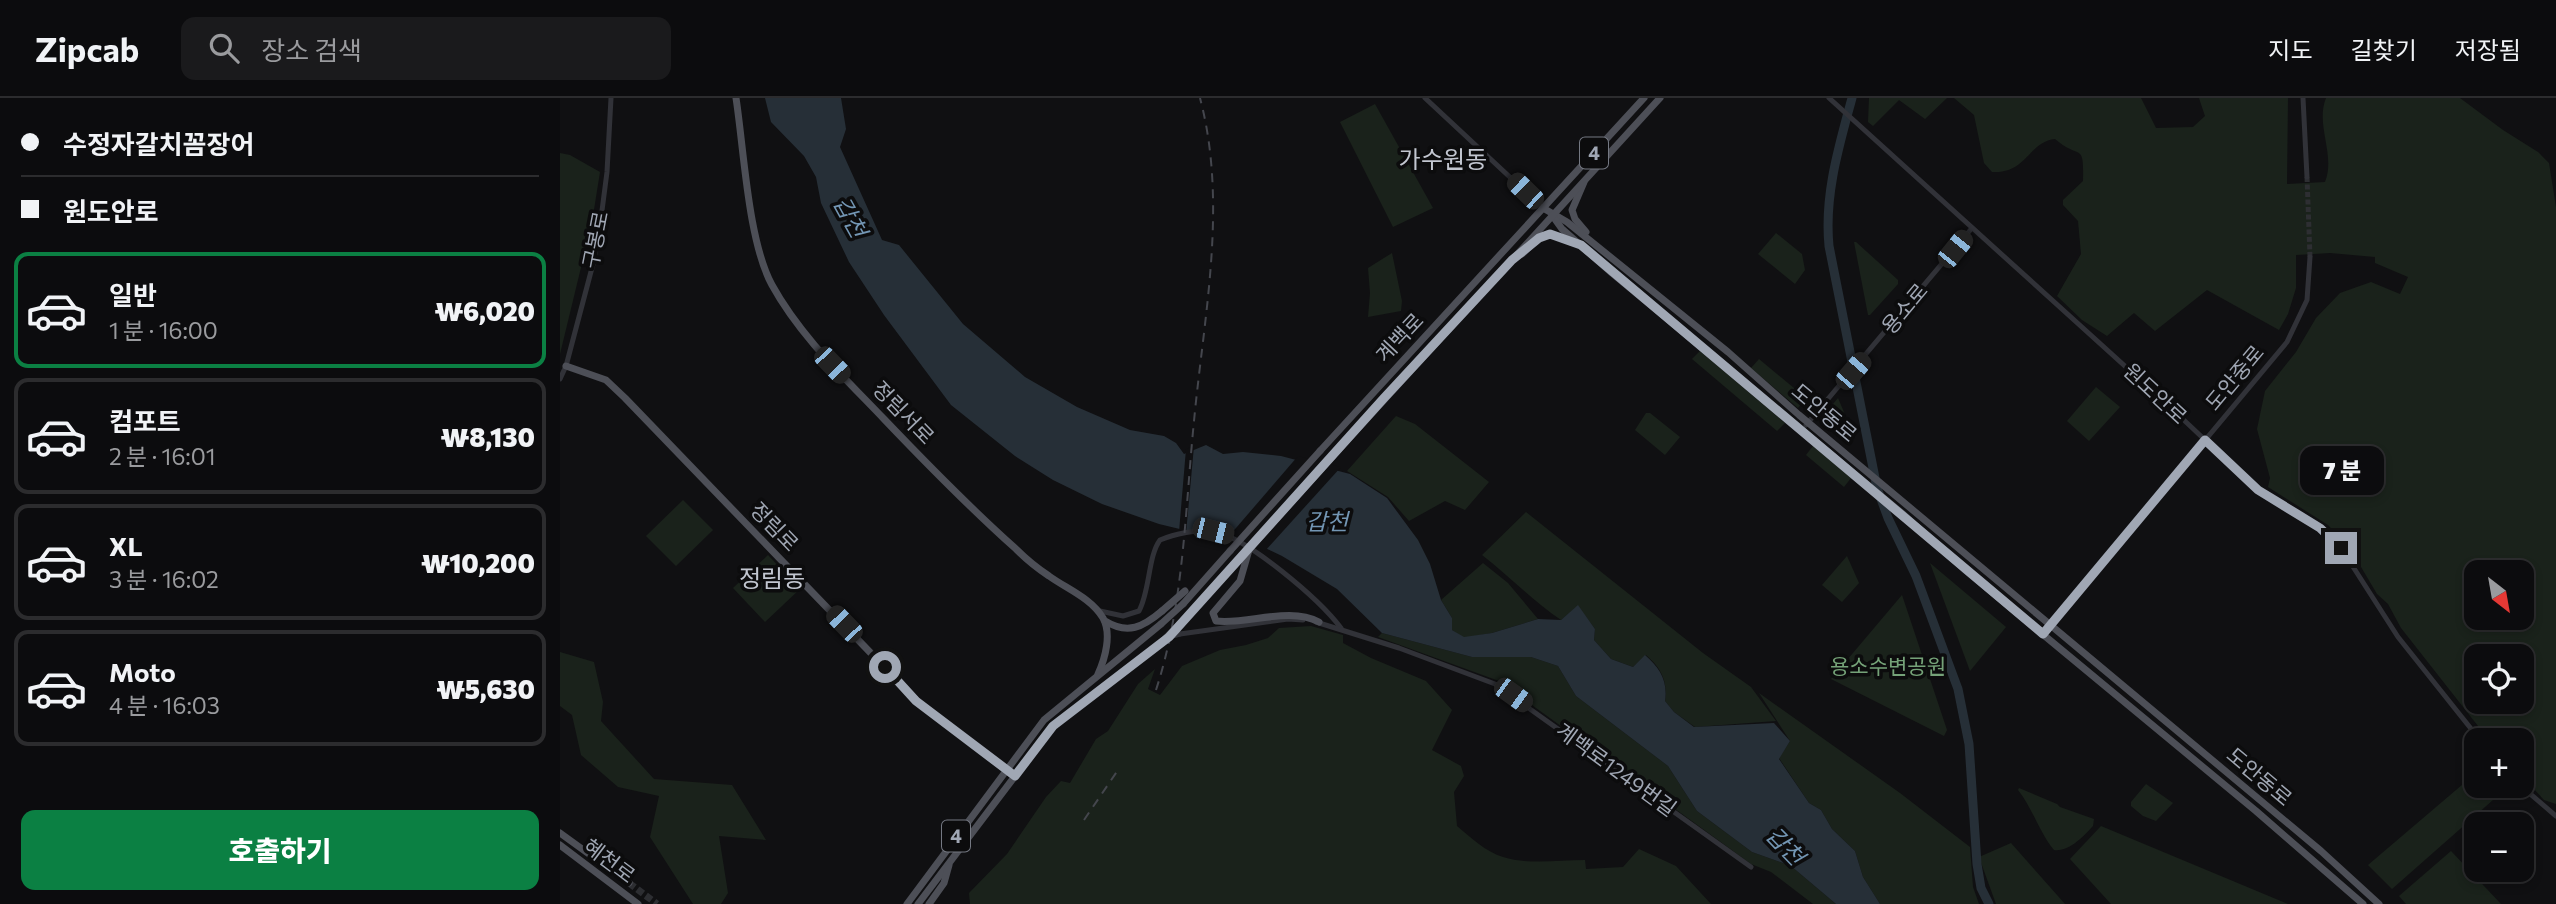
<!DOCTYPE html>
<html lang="ko">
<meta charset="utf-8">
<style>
:root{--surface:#0c0c0e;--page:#1a1a1c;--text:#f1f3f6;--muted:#9a9b9e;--line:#2c2c2e;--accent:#0b8043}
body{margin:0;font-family:Commissioner,"Noto Sans KR",sans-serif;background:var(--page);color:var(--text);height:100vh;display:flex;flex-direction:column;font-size:26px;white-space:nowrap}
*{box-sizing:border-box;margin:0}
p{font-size:23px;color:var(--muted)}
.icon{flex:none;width:38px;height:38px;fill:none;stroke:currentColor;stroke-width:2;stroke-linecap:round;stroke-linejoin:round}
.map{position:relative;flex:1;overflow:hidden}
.details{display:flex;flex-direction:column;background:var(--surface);width:560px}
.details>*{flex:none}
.hud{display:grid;align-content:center;height:154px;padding:0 21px;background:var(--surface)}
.needle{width:46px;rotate:149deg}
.tools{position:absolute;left:1904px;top:462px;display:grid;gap:14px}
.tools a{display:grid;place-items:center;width:70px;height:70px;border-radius:14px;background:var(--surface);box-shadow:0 4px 10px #0003,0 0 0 2px var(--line);font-size:35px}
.end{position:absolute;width:32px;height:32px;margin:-16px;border:9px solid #a0a7b4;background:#111;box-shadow:0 0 0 4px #111}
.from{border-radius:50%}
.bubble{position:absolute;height:49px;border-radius:14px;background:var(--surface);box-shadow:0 4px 10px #0003,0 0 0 2px var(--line);font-size:23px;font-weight:800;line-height:49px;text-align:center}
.car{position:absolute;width:21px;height:42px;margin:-21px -10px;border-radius:9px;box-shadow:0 0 5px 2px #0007;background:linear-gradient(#222 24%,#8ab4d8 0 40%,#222 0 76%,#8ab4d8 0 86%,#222 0)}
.hud b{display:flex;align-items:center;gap:24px;height:66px;font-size:26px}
.hud b+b{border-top:2px solid var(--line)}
.hud i{width:18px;height:18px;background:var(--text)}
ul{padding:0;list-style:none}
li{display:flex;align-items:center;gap:21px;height:116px;margin:0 14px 10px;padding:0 7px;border:4px solid var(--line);border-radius:14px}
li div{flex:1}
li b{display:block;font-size:26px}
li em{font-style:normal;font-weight:800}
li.selected{border-color:var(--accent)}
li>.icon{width:63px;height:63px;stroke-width:1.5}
.primary-button{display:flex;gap:14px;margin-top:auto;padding:14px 21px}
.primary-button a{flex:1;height:80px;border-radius:14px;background:var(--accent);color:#fff;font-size:28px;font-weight:800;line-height:80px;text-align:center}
header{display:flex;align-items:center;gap:42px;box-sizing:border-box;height:98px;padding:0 35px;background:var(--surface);border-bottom:2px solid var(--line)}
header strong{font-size:33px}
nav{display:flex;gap:38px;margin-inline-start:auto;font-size:24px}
.search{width:490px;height:63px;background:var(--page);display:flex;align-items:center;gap:18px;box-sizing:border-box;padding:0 24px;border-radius:14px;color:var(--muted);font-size:26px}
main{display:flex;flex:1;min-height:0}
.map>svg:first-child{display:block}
.green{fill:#1a221b;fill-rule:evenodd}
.water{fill:#262f37}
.pier{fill:#101012}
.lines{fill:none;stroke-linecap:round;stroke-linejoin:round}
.river{stroke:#262f37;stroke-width:9}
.minor-tunnel{stroke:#2d2e32;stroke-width:5;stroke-dasharray:5 2.5;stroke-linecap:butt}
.major-tunnel{stroke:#2d2e32;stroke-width:7;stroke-dasharray:7 3.5;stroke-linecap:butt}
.minor{stroke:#313238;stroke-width:5}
.major{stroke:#4d4f57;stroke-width:7}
.rail{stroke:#44464d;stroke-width:2;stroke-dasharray:9 7;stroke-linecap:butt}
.minor-bridge{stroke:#313238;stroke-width:5}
.major-bridge{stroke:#4d4f57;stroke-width:7}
.route{stroke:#a0a7b4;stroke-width:9}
.labels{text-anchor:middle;stroke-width:7;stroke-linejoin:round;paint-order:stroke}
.shield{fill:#0c0c0d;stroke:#747882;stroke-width:2}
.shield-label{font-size:19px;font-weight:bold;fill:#a0a7b4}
.street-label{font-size:21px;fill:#a0a7b4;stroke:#0c0c0d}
.park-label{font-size:21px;fill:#75a278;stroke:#0c0c0d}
.water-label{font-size:23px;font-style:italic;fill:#7396b4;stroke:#0c0c0d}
.quarter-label{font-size:24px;fill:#c2c6d0;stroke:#0c0c0d}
</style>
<header>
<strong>Zipcab</strong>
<div class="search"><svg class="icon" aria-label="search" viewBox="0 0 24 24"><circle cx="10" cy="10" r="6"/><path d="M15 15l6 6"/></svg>장소 검색</div>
<nav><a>지도</a><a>길찾기</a><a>저장됨</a></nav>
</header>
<main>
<section class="details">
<div class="hud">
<b><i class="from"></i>수정자갈치꼼장어</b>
<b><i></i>원도안로</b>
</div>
<ul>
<li class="selected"><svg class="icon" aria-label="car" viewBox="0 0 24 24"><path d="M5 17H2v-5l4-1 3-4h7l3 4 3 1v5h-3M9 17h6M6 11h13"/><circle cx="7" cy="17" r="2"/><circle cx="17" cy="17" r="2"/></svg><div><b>일반</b><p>1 분 · 16:00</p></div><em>₩6,020</em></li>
<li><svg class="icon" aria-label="car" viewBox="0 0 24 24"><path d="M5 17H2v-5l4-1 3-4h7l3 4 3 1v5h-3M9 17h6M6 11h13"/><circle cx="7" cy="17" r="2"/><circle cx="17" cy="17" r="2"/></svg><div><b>컴포트</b><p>2 분 · 16:01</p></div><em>₩8,130</em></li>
<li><svg class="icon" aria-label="car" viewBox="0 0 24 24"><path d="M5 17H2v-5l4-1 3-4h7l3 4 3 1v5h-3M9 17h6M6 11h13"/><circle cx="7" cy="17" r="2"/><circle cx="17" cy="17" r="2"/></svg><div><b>XL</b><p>3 분 · 16:02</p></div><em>₩10,200</em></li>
<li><svg class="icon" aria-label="car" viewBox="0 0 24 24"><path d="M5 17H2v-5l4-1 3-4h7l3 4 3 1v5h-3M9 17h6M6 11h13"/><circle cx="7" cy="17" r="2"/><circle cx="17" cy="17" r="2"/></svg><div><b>Moto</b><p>4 분 · 16:03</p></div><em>₩5,630</em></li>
</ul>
<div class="primary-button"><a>호출하기</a></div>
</section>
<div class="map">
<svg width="1996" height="806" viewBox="0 0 1996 806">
<rect width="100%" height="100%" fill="#101012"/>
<g class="green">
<path d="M1309,0H1387L1365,21L1339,2L1313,28L1308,24Z"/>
<path d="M1394,0H1581L1596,30L1633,29L1645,18L1639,0H1728L1727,86L1765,84C1776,57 1755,27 1766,0H1900L1943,32L1978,54L1989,65L1996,109V706L1984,702L1962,678V642H1929L1841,530L1828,506L1817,496L1791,452L1768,427L1708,389L1710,380L1697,331L1705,293L1736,254L1756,220L1780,195L1811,184L1840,196L1848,179L1815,165V159L1770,155L1736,157V190L1728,216L1719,232L1647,192L1595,233L1574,215L1547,238L1522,222L1497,198L1521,156L1518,123L1503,107V102L1523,83C1524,42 1520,63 1495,41C1468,44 1467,76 1432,74L1424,65L1414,17ZM1916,474H1962V520H1916ZM1916,558H1962V604H1916Z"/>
<path d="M815,6L873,110L833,129L780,24Z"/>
<path d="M0,55L10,57L40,74L32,124L0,256Z"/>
<path d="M1216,135L1242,156L1245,172L1235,186L1198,156Z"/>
<path d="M1294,144H1296L1338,182V186L1310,217H1308Z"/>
<path d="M832,155L842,203L841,213L808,219L810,195L808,170Z"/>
<path d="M1140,253L1225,325L1217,333L1132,261Z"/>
<path d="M1199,261L1246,300L1238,310L1191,270Z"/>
<path d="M1536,289L1560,309L1529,343L1507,323Z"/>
<path d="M1278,300L1289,326L1288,347L1263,326V318Z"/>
<path d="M1086,315H1090L1120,339L1105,357L1075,332Z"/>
<path d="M836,318L855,326L929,384L905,412L885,403L849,423L828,399L787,373Z"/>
<path d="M1253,348L1291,380L1284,389L1246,357Z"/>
<path d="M123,402L153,432L116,468L86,438Z"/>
<path d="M966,414L1143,555L1191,589L1216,623L1135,629L1114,614L1105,603C1108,583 1101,570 1086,557L1073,569L1051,561L1034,542L1035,531L1018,508L1001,522C973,503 949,478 922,457Z"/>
<path d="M208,457L240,491L205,524L173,490Z"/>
<path d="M1287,458L1299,485L1282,504L1262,487Z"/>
<path d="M923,465L948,485L978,521L932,535L904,540L892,532V520L881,502Z"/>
<path d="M1370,465L1446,529L1410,573Z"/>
<path d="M1342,497L1387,632L1384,638L1271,581Z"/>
<path d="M751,528L783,537V545L811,560L866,583L892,612L872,652L901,668L904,678L894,694L897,728C910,739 926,754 943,759C967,767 999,762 1025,762L1026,771L1063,769L1079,751L1116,768L1151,806H410L409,795L447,756L486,699L501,683L510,685L536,641L548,633L578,586L595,571L588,591L600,597L622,568L660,552L686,547L708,540L719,530Z"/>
<path d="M822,535L912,559H971L998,568L1016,598L1108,668L1137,713L1192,754L1231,768L1276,806H1253L1211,774L1191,766L939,583L818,539Z"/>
<path d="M0,554L34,564L43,604L41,623L94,681L172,687L206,742L159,738L168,795L161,806H133L90,739L99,698L58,689L21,657L12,617L0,608Z"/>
<path d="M1199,595L1340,695L1410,749L1413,789L1419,806H1320L1303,779L1295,753L1272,731L1261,712L1249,705L1219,660L1230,643Z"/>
<path d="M1916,675V688H1942V694L1832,791L1808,767Z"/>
<path d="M1586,686L1613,705L1596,723L1583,718L1571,708V704Z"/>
<path d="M1459,690L1497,706L1500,709L1534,721L1533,728C1524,738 1509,754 1494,752C1479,734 1473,711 1458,692Z"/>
<path d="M1541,728L1728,806H1551L1510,761Z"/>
<path d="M1451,745L1505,806H1436L1419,759Z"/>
<path d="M1891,753L1941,806H1846L1839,798Z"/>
</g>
<path class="water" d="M205,0H281L286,31L280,49L322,142L339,147L403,226L465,279L517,309L570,332L604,338L616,345L624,356L646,347L663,356L683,354L721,358L790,376L827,400L858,442L870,466L881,502L892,520V532L904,539L932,535L978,521L1001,522L1018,507L1035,531L1034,542L1051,561L1073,569L1085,557C1100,570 1108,583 1105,603L1114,614L1134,629L1214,625L1230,643L1219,661L1249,705L1261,712L1272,731L1295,753L1303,779L1320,806H1276L1231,768L1192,754L1137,713L1108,668L1016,598L998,568L971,559H912L822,535L777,491L722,458L666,431L651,428L628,433L599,426L542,406L493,382L455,358L391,307L324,217L289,164L261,105L256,79L244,58L211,24Z"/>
<g class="pier">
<path d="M634,348L626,436L619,434L626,351Z"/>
<path d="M738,358L781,369L705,453L670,437Z"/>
</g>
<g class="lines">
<path class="river" d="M1292,0C1279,48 1264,97 1269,148L1317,390L1328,420L1356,478L1398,591L1409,646L1417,766L1421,790L1429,806"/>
<path class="minor-tunnel" d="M1747,79L1750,159"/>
<path class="major-tunnel" d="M69,785L97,806"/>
<g class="minor">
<path d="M865,0L983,110"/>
<path d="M1269,0L1609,308L1698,392L1760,431L1781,450L1838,539L1920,642"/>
<path d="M1743,0L1747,79"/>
<path d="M0,281L6,268L33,166L40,128L47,74L51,0"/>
<path d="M1246,327L1412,130"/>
<path d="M540,513L563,518L579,513C590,493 588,458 600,442C614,436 638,431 653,433C688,440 759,501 781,530"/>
<path d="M756,524L839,550L935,586L1191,769"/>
<path d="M1490,528L1727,244L1747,202L1750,159"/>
<path d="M620,536L728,521L743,522"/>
<path d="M1961,688L1996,718"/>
</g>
<g class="major">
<path d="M176,0C184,52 188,143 212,187C240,238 284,279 324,321C366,365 410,410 456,451C466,461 477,470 489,478C507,491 531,500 543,520C552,536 545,561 538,576"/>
<path d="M1024,84L1012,112L1015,121L1026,134"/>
<path d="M983,110L1007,124L1168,254L1239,317L1761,753L1819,806"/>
<path d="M992,117L1002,131L1052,175L1344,417L1404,471L1696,713L1803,806"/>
<path d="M962,156L979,140L990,136L1011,144"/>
<path d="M6,268L46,282L65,300L357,603L455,679"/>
<path d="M760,353L1084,0"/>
<path d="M772,359L1100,0"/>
<path d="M689,452L680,483L653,515L656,523C688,527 729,508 759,524"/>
<path d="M623,506L670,453"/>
<path d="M626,520L682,459"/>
<path d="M545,523C568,537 583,529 602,513"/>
<path d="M0,735L69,785"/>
<path d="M0,747L78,806"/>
<path d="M347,806L484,622L601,526"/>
<path d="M358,806L493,628L599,547"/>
<path d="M369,806L384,785L389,767"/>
</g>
<g class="rail">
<path d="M596,592C624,506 625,413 634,323C644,217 668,106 640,0"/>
<path d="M524,722L558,672"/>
</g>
<path class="minor-bridge" d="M609,539L620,536"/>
<g class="major-bridge">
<path d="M670,453L760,353"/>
<path d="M682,459L772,359"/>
<path d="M602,513L625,493"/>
<path d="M601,526L623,506"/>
<path d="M599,547L626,520"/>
</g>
</g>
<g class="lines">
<path class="route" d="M325,569L356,603L455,678L493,628L609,539L824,300L952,162L979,140L990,136L1021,147L1483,536L1645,342L1698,392L1760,430L1781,450"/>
</g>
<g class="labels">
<g class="shield">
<rect x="1020" y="39.5" width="28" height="31" rx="5"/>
<rect x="382" y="722.5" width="28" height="31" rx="5"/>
</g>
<g class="shield-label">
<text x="1034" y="62">4</text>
<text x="396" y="745">4</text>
</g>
<g class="street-label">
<text transform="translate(36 142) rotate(-79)" y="7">구봉로</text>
<text transform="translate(1345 211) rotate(-50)" y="7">용소로</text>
<text transform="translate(840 240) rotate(-47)" y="7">계백로</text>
<text transform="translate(1675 280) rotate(-50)" y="7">도안중로</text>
<text transform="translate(1595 296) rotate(43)" y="7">원도안로</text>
<text transform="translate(343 315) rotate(46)" y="7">정림서로</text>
<text transform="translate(1264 315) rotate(40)" y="7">도안동로</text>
<text transform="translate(214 429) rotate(46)" y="7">정림로</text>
<text transform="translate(1056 672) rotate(36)" y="7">계백로1249번길</text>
<text transform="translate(1699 679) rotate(40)" y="7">도안동로</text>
<text transform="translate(49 763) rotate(37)" y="7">혜천로</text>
</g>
<g class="park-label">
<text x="1328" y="576">용소수변공원</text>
</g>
<g class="water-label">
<text transform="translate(290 119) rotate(61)" y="8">갑천</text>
<text x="767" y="432">갑천</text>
<text transform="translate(1225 748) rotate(46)" y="8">갑천</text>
</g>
<g class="quarter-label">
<text x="883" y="70">가수원동</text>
<text x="212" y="489">정림동</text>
</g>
</g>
</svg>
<div class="tools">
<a><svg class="needle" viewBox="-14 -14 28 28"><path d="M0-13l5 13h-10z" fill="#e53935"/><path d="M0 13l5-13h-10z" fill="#9a9b9e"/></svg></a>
<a><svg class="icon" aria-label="locate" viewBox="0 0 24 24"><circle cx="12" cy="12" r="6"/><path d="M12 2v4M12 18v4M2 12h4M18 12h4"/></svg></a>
<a>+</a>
<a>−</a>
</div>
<i class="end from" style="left:325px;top:569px"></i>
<i class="end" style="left:1781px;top:450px"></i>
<div class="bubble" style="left:1740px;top:348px;width:84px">7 분</div>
<i class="car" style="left:965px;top:93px;rotate:314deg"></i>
<i class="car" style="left:1395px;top:151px;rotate:39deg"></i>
<i class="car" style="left:272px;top:267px;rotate:136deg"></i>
<i class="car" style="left:1293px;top:273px;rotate:41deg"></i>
<i class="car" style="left:653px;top:433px;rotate:104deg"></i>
<i class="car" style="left:284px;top:526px;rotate:316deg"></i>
<i class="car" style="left:953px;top:597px;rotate:126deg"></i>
</div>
</main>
